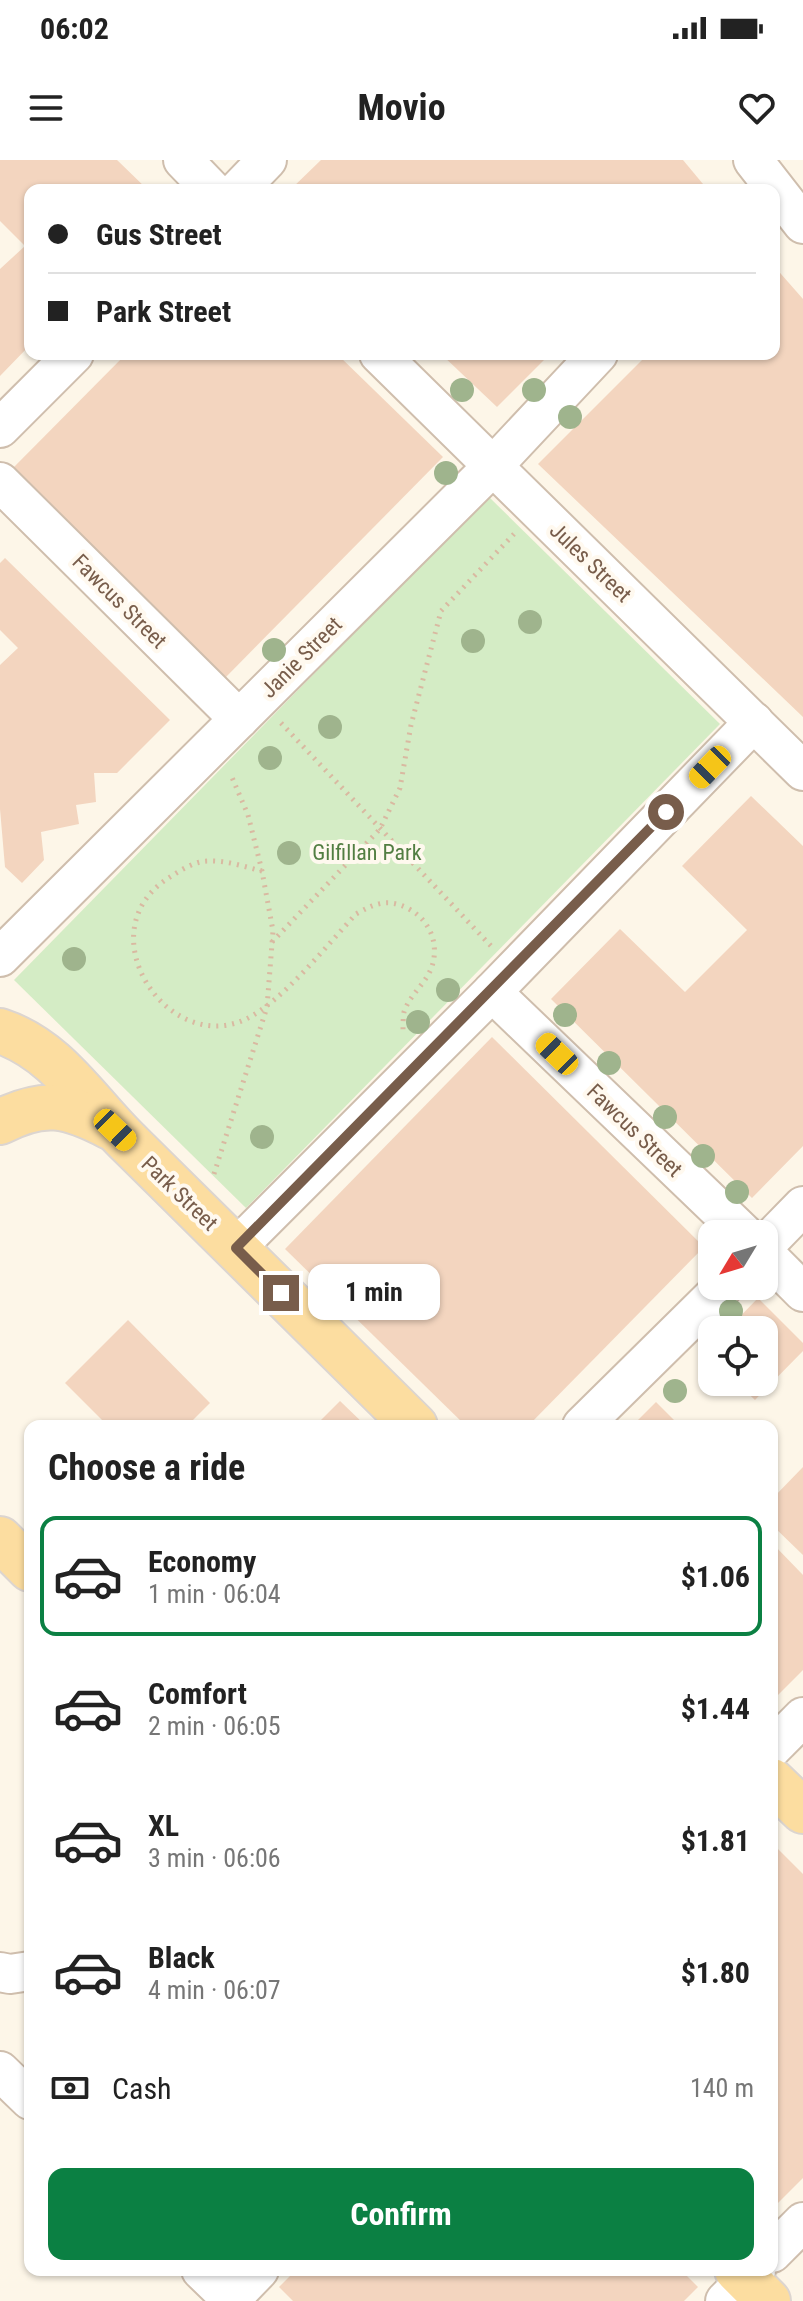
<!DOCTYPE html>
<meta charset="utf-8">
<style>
:root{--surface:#fff;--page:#f6f6f6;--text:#222;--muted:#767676;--line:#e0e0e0;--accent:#0b8043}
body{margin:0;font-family:"Roboto Condensed",sans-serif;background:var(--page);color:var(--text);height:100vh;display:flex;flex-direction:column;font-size:30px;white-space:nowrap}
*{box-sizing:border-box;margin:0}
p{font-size:26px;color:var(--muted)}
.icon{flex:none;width:44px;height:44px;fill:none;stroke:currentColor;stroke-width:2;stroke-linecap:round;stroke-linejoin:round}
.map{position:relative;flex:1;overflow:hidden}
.details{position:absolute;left:24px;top:1260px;width:754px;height:856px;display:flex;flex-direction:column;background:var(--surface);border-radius:16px;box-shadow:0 2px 6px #0004}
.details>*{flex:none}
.hud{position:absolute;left:24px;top:24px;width:756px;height:176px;border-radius:16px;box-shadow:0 2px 6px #0004;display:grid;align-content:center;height:176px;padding:0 24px;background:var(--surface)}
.needle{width:52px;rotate:232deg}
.buttons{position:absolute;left:698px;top:1060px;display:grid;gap:16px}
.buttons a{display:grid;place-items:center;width:80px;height:80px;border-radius:16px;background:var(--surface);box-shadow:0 2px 6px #0004;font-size:40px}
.end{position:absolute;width:36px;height:36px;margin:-18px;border:10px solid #785d4b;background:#fff;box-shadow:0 0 0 4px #fff}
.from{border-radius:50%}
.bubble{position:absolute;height:56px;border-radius:16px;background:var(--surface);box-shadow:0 2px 6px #0004;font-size:26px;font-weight:700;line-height:56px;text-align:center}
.car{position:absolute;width:24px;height:48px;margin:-24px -12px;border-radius:10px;box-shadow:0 0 6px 2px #0007;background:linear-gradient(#f5c518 24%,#345 0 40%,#f5c518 0 76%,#345 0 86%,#f5c518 0)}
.hud b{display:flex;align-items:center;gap:28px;height:76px;font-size:30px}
.hud b+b{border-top:2px solid var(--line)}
.hud i{width:20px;height:20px;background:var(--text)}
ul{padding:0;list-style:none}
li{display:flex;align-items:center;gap:24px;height:120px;margin:0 16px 12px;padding:0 8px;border:4px solid transparent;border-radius:16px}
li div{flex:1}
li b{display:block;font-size:30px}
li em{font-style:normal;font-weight:700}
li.selected{border-color:var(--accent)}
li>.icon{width:72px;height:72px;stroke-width:1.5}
h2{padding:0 24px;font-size:36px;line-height:96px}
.pay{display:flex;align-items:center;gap:20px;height:88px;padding:0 24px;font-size:30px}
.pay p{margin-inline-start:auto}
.cta{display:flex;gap:16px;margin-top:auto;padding:16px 24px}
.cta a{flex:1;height:92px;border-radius:16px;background:var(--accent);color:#fff;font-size:32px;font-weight:700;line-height:92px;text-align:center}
.status{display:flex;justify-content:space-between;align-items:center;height:56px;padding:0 40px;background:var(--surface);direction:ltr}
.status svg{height:22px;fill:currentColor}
header{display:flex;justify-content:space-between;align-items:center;height:104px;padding:0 24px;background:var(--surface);font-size:36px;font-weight:700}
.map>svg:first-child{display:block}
.green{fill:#d4ecc5}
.building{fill:#f3d5bf}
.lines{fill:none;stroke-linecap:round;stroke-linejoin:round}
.minor-casing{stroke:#cfbead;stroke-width:42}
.primary-casing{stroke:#dcd5d0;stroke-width:48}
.path{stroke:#d9b9a1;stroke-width:5;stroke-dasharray:2 6;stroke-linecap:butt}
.minor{stroke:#fff;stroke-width:38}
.primary{stroke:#fcdda0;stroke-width:44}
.tree{fill:#9fb48d}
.route{stroke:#785d4b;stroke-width:10}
.labels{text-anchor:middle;stroke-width:8;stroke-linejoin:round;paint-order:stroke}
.street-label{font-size:22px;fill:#785d4b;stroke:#fff9ef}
.park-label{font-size:22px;fill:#527e42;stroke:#fff9ef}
</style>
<div class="status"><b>06:02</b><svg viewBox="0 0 49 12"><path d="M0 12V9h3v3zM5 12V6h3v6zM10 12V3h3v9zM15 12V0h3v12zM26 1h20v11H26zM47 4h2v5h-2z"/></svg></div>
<header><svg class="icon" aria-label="menu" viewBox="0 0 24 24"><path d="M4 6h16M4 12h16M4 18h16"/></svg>Movio<svg class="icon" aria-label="heart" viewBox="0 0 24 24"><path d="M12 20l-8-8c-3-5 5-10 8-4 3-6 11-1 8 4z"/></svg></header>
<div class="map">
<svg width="803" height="2141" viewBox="0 0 803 2141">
<rect width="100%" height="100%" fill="#fdf6e8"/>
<path class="green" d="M488,336L720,564L246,1048L14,820Z"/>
<g class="building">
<path d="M0,0H117L148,30H30V185L0,216V109L25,86L0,61Z"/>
<path d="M321,0H683L708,30H290Z"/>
<path d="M774,106L803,139V557L538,304L648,194H774Z"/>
<path d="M126,194H337L443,297L224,519L13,308Z"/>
<path d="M441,194H550L497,247Z"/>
<path d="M5,398L170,560L117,613H94L96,642L76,645L79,664L41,672L44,700L22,723L5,707L0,649V505L18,488L0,470V403Z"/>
<path d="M751,636L803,686V986L752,1038L551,839L620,769L685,832L747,770L682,706Z"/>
<path d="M492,877L704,1087L528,1266H466L285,1089Z"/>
<path d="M758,1138L803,1183V1191L755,1240L736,1222H764V1170H727Z"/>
<path d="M128,1160L210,1243L187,1266H108L65,1223Z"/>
<path d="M340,1241L366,1266H315Z"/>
<path d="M656,1242L680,1266H632Z"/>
<path d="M803,1307V1395L772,1365V1339Z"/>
<path d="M772,1383L803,1415V1510L772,1541Z"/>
<path d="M772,1683L803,1714V2018L772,2049Z"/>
<path d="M296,2110H681L698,2127L684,2141H293L279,2127Z"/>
</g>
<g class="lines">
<g class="minor-casing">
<g id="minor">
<path d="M183,0L212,30"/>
<path d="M753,0L803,64"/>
<path d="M238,30L267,0"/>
<path d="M379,194L803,611"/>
<path d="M0,268L74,194"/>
<path d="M0,322L239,559"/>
<path d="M0,797L493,306L598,194"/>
<path d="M492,832L744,1074"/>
<path d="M764,1086L803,1046"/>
<path d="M236,1088L492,832L754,562"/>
<path d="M764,1093L803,1132"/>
<path d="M582,1266L724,1126"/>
<path d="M772,1588L803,1557"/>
<path d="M0,1812L10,1814L30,1811"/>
<path d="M0,1911L30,1940"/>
<path d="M772,2093L803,2062"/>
<path d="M201,2110L233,2141"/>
<path d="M229,2141L259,2110"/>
<path d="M725,2141L756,2110"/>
</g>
</g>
<g class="primary-casing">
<g id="primary">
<path d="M0,871C57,890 87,942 128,982C224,1076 319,1171 415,1266"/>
<path d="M0,962C44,939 68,945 110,967"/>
<path d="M0,1379L30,1409"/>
<path d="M772,1621L803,1651"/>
<path d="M737,2110L768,2141"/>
</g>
</g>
<g class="path">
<path d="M281,563L491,786"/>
<path d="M262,711C245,707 226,700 208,701C195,701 181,710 170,717C84,770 167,897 246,859C282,842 328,784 356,754C375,743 389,738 409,749C431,761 440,786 431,809C425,824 409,836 404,852C403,857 403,865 403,871"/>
<path d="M272,782L380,669L400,628L411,565L441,451L514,374"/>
<path d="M214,1014L267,847L273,771L262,711L248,655L231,615"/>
</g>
<use href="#minor" class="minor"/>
<use href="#primary" class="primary"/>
</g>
<g class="tree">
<circle cx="462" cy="230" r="12"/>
<circle cx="534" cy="230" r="12"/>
<circle cx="570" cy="257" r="12"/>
<circle cx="446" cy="313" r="12"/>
<circle cx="530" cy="462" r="12"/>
<circle cx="473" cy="481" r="12"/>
<circle cx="274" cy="490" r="12"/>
<circle cx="330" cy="567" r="12"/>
<circle cx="270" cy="598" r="12"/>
<circle cx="289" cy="693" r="12"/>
<circle cx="74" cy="799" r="12"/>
<circle cx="448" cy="830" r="12"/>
<circle cx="565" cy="855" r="12"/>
<circle cx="418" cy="862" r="12"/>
<circle cx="609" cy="903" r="12"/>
<circle cx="665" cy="957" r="12"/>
<circle cx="262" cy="977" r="12"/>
<circle cx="703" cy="996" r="12"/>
<circle cx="737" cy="1032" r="12"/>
<circle cx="731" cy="1151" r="12"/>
<circle cx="675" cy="1231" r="12"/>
</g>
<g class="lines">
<path class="route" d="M281,1133L236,1088L666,652"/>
</g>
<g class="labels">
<g class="street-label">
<text transform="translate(591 402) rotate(44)" y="8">Jules Street</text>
<text transform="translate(120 441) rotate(45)" y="8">Fawcus Street</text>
<text transform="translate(301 497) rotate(-45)" y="8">Janie Street</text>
<text transform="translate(635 970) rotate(44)" y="8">Fawcus Street</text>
<text transform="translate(180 1033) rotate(44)" y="8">Park Street</text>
</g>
<g class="park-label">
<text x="367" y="700">Gilfillan Park</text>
</g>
</g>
</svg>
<div class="buttons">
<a><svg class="needle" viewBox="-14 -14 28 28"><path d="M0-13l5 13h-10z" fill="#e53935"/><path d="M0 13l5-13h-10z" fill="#767676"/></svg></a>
<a><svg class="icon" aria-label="locate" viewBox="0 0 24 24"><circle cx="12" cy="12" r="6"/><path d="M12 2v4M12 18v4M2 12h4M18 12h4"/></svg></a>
</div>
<i class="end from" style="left:666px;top:652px"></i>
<i class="end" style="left:281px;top:1133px"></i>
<div class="bubble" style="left:308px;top:1104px;width:132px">1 min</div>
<i class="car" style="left:710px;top:607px;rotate:224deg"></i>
<i class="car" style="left:557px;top:894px;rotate:314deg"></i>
<i class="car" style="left:115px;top:970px;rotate:134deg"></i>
<div class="hud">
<b><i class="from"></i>Gus Street</b>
<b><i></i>Park Street</b>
</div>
<section class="details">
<h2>Choose a ride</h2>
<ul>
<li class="selected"><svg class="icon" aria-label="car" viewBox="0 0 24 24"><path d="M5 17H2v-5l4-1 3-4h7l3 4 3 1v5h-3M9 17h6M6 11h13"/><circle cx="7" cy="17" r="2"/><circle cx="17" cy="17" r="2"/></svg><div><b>Economy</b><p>1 min · 06:04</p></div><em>$1.06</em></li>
<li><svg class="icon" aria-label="car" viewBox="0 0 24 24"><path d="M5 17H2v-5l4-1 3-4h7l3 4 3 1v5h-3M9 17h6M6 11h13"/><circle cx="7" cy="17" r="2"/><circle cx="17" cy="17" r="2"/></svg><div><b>Comfort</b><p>2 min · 06:05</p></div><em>$1.44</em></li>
<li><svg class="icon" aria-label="car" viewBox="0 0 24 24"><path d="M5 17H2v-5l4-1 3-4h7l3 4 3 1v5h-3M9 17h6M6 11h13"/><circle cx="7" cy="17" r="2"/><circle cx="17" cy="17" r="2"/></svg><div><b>XL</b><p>3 min · 06:06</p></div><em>$1.81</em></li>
<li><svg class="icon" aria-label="car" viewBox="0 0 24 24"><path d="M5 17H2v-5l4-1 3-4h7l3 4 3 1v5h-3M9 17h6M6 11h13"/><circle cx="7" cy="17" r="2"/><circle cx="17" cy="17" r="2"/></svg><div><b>Black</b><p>4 min · 06:07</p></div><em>$1.80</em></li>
</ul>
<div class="pay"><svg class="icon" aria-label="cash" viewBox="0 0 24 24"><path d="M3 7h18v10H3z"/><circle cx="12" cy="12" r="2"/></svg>Cash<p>140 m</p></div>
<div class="cta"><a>Confirm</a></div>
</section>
</div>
